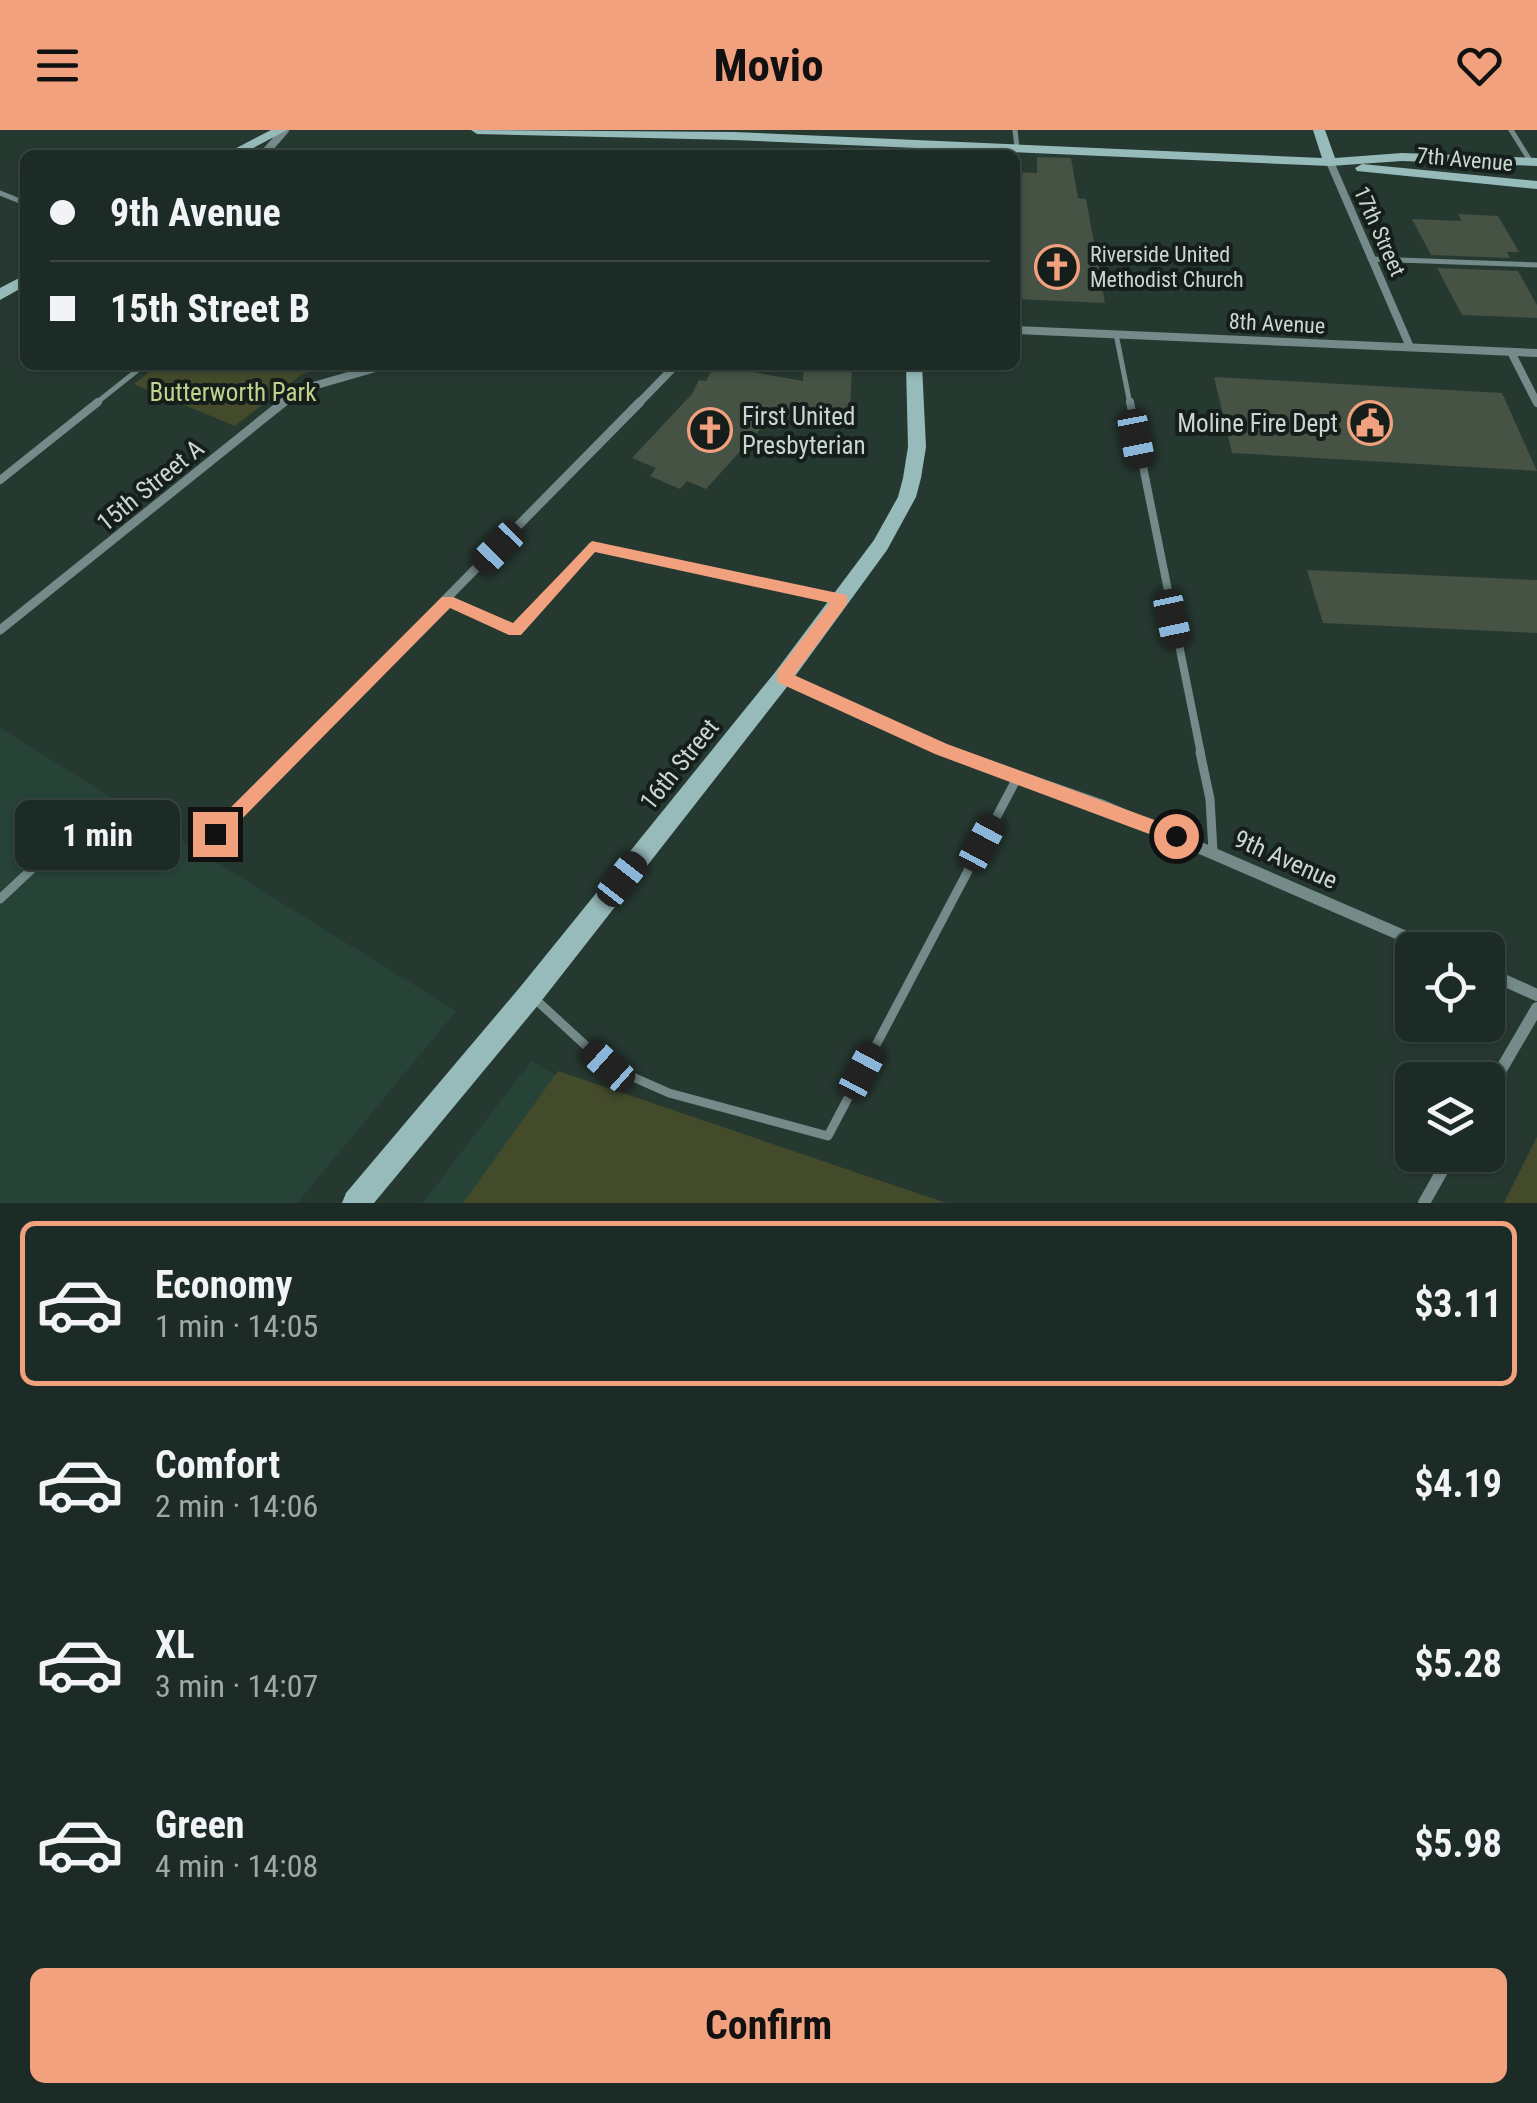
<!DOCTYPE html>
<meta charset="utf-8">
<style>
:root{--surface:#1c2b25;--page:#293732;--text:#f1f3f6;--muted:#a0a7a7;--line:#3a4742;--accent:#f2a17e}
body{margin:0;font-family:"Roboto Condensed",sans-serif;background:var(--page);color:var(--text);height:100vh;display:flex;flex-direction:column;font-size:38px;white-space:nowrap}
*{box-sizing:border-box;margin:0}
p{font-size:32px;color:var(--muted)}
.icon{flex:none;width:55px;height:55px;fill:none;stroke:currentColor;stroke-width:2;stroke-linecap:round;stroke-linejoin:round}
.map{position:relative;height:1073px;overflow:hidden}
.sheet{display:flex;flex-direction:column;background:var(--surface);flex:1}
.sheet>*{flex:none}
.guide{position:absolute;left:20px;top:20px;width:1000px;height:220px;border-radius:15px;box-shadow:0 2px 8px #0004,0 0 0 2px var(--line);display:grid;align-content:center;height:220px;padding:0 30px;background:var(--surface)}
.fabs{position:absolute;left:1395px;top:802px;display:grid;gap:20px}
.fabs a{display:grid;place-items:center;width:110px;height:110px;border-radius:15px;background:var(--surface);box-shadow:0 2px 8px #0004,0 0 0 2px var(--line);font-size:50px}
.end{position:absolute;width:45px;height:45px;margin:-22px;border:12px solid #f2a17e;background:#111;box-shadow:0 0 0 5px #111}
.from{border-radius:50%}
.bubble{position:absolute;height:70px;border-radius:15px;background:var(--surface);box-shadow:0 2px 8px #0004,0 0 0 2px var(--line);font-size:32px;font-weight:700;line-height:70px;text-align:center}
.car{position:absolute;width:30px;height:60px;margin:-30px -15px;border-radius:12px;box-shadow:0 0 8px 2px #0007;background:linear-gradient(#222 24%,#8ab4d8 0 40%,#222 0 76%,#8ab4d8 0 86%,#222 0)}
.guide b{display:flex;align-items:center;gap:35px;height:95px;font-size:38px}
.guide b+b{border-top:2px solid var(--line)}
.guide i{width:25px;height:25px;background:var(--text)}
ul{padding:18px 0 0;list-style:none}
li{display:flex;align-items:center;gap:30px;height:165px;margin:0 20px 15px;padding:0 10px;border:5px solid transparent;border-radius:15px}
li div{flex:1}
li b{display:block;font-size:38px}
li em{font-style:normal;font-weight:700}
li.selected{border-color:var(--accent)}
li>.icon{width:90px;height:90px;stroke-width:1.5}
.cta{display:flex;gap:20px;margin-top:auto;padding:20px 30px}
.cta a{flex:1;height:115px;border-radius:15px;background:var(--accent);color:#111;font-size:40px;font-weight:700;line-height:115px;text-align:center}
header{display:flex;justify-content:space-between;align-items:center;height:130px;padding:0 30px;background:var(--accent);color:#111;font-size:45px;font-weight:700}
.map>svg:first-child{display:block}
.built{fill:#274338}
.green{fill:#444b2b}
.building{fill:#455244}
.lines{fill:none;stroke-linecap:round;stroke-linejoin:round}
.lane-far2{stroke:#748b89;stroke-width:5}
.lane-far1{stroke:#748b89;stroke-width:8}
.lane{stroke:#748b89;stroke-width:9}
.street-far2{stroke:#748b89;stroke-width:8}
.street-far1{stroke:#748b89;stroke-width:9}
.street{stroke:#748b89;stroke-width:12}
.secondary{fill:#97bbba;fill-rule:evenodd}
.route{fill:#f2a17e}
.labels{text-anchor:middle;stroke-width:8;stroke-linejoin:round;paint-order:stroke}
.far-street-label{font-size:22px;fill:#cad6d1;stroke:#151e1a}
.far-poi-label{font-size:22px;fill:#cad6d1;stroke:#151e1a;text-anchor:start}
.park-label{font-size:25px;fill:#c3d290;stroke:#151e1a}
.poi-label{font-size:25px;fill:#cad6d1;stroke:#151e1a;text-anchor:start}
.street-label{font-size:25px;fill:#cad6d1;stroke:#151e1a}
</style>
<header><svg class="icon" aria-label="menu" viewBox="0 0 24 24"><path d="M4 6h16M4 12h16M4 18h16"/></svg>Movio<svg class="icon" aria-label="heart" viewBox="0 0 24 24"><path d="M12 20l-8-8c-3-5 5-10 8-4 3-6 11-1 8 4z"/></svg></header>
<div class="map">
<svg width="1537" height="1073" viewBox="0 0 1537 1073">
<rect width="100%" height="100%" fill="#263931"/>
<g class="built">
<path d="M0,598L456,881L297,1073H0Z"/>
<path d="M532,930L756,1073H423Z"/>
</g>
<g class="green">
<path d="M158,235H327L301,245L235,296L134,254Z"/>
<path d="M558,941L946,1073H463Z"/>
<path d="M1537,1007V1073H1504Z"/>
</g>
<g class="building">
<path d="M1037,27L1071,28L1078,68L1086,69L1105,173L1015,169V42L1037,43Z"/>
<path d="M1458,84L1498,86L1519,122H1507L1510,128L1431,125L1412,89L1462,91Z"/>
<path d="M1437,138L1518,141L1537,175V188L1462,185Z"/>
<path d="M714,235L803,251L804,235H852L850,286L818,284L816,291L774,284L706,359L687,351L680,359L650,346L656,338L632,328L692,264L699,250L706,251Z"/>
<path d="M1214,247L1502,263L1537,341L1232,323Z"/>
<path d="M1307,440L1537,450V503L1323,493Z"/>
</g>
<g class="lines">
<g class="lane-far2">
<path d="M1015,0L1017,18"/>
<path d="M1511,0L1531,32"/>
<path d="M0,63L25,73"/>
<path d="M1370,129L1537,135"/>
<path d="M1116,204L1130,274"/>
<path d="M95,274L144,235"/>
</g>
<g class="lane-far1">
<path d="M1130,272L1201,624"/>
<path d="M0,350L98,272"/>
<path d="M448,471L515,501L592,416L839,469"/>
</g>
<g class="lane">
<path d="M1200,622L1210,669L1213,721"/>
<path d="M0,769L32,739"/>
<path d="M534,868L608,936L669,963L828,1006L1017,648"/>
</g>
<g class="street-far2">
<path d="M263,25L285,0"/>
<path d="M1330,32L1410,217"/>
<path d="M1015,200L1537,223"/>
<path d="M1511,222L1537,273"/>
<path d="M281,274L296,261L386,235"/>
<path d="M638,274L676,235"/>
</g>
<g class="street-far1">
<path d="M0,500L284,272"/>
<path d="M783,547L956,624"/>
<path d="M293,624L640,272"/>
</g>
<g class="street">
<path d="M949,622L1103,676L1436,820"/>
<path d="M215,704L296,622"/>
<path d="M1488,843L1537,865"/>
<path d="M1488,962L1537,878"/>
<path d="M1424,1073L1451,1025"/>
</g>
<g class="secondary">
<path d="M271,0H287L240,25H223Z"/>
<path d="M471,0L734,2L1322,28L1313,0H1325L1335,28L1402,23L1537,28V36L1402,31L1330,36L734,10L477,4Z"/>
<path d="M1362,34L1537,51V59L1357,41L1355,38Z"/>
<path d="M25,145V156L0,170V158Z"/>
<path d="M906,235H922L926,317L921,348L916,367L887,420L790,553L539,874L374,1073H342L346,1063L521,856L776,541L874,410L898,367L903,348L908,317Z"/>
</g>
</g>
<path class="route" d="M592,411L847,465V474L794,545L947,614L1182,700V712L1176,714L935,624L777,552V542L830,473L595,422L521,505H509L450,478L221,710H209V699L442,467H453L513,493Z"/>
<defs>
<g id="church-ring" transform="scale(2.25)"><circle r="9.5" fill="#151e1a" stroke="#f2a17e" stroke-width="1.5"/><path d="M-1.2-6h2.4v3.5h3.3v2.4h-3.3V6h-2.4V-.1h-3.3v-2.4h3.3Z" fill="#f2a17e"/></g>
<g id="civic-ring" transform="scale(2.25)"><circle r="9.5" fill="#151e1a" stroke="#f2a17e" stroke-width="1.5"/><path d="M-.6-6.5H3V-4.5H.6V-3L4-1V1h2V6H-6V1h2V-1L-.6-3ZM-1.2 2.5V6h2.4V2.5Z" fill="#f2a17e"/></g>
</defs>
<g fill-rule="evenodd">
<use href="#church-ring" x="1057" y="137"/>
<use href="#civic-ring" x="1370" y="293"/>
<use href="#church-ring" x="710" y="300"/>
</g>
<g class="labels">
<g class="far-street-label">
<text transform="translate(1465 29) rotate(5)" y="8">7th Avenue</text>
<text transform="translate(1380 101) rotate(66)" y="8">17th Street</text>
<text transform="translate(1277 193) rotate(3)" y="8">8th Avenue</text>
</g>
<g class="far-poi-label">
<text x="1090" y="132">Riverside United<tspan x="1090" dy="25">Methodist Church</tspan></text>
</g>
<g class="park-label">
<text x="233" y="271">Butterworth Park</text>
</g>
<g class="poi-label">
<text x="742" y="295">First United<tspan x="742" dy="29">Presbyterian</tspan></text>
<text x="1338" y="302" text-anchor="end">Moline Fire Dept</text>
</g>
<g class="street-label">
<text transform="translate(150 355) rotate(-39)" y="9">15th Street A</text>
<text transform="translate(679 634) rotate(-51)" y="9">16th Street</text>
<text transform="translate(1286 729) rotate(24)" y="9">9th Avenue</text>
</g>
</g>
</svg>
<div class="fabs">
<a><svg class="icon" aria-label="locate" viewBox="0 0 24 24"><circle cx="12" cy="12" r="6"/><path d="M12 2v4M12 18v4M2 12h4M18 12h4"/></svg></a>
<a><svg class="icon" aria-label="layers" viewBox="0 0 24 24"><path d="M12 4l9 5-9 5-9-5zM3 14l9 5 9-5"/></svg></a>
</div>
<i class="end from" style="left:1176px;top:706px"></i>
<i class="end" style="left:215px;top:704px"></i>
<div class="bubble" style="left:15px;top:670px;width:165px">1 min</div>
<i class="car" style="left:1136px;top:309px;rotate:169deg"></i>
<i class="car" style="left:498px;top:418px;rotate:224deg"></i>
<i class="car" style="left:1172px;top:489px;rotate:168deg"></i>
<i class="car" style="left:982px;top:713px;rotate:28deg"></i>
<i class="car" style="left:622px;top:749px;rotate:38deg"></i>
<i class="car" style="left:608px;top:936px;rotate:312deg"></i>
<i class="car" style="left:862px;top:941px;rotate:28deg"></i>
<div class="guide">
<b><i class="from"></i>9th Avenue</b>
<b><i></i>15th Street B</b>
</div>
</div>
<section class="sheet">
<ul>
<li class="selected"><svg class="icon" aria-label="car" viewBox="0 0 24 24"><path d="M5 17H2v-5l4-1 3-4h7l3 4 3 1v5h-3M9 17h6M6 11h13"/><circle cx="7" cy="17" r="2"/><circle cx="17" cy="17" r="2"/></svg><div><b>Economy</b><p>1 min · 14:05</p></div><em>$3.11</em></li>
<li><svg class="icon" aria-label="car" viewBox="0 0 24 24"><path d="M5 17H2v-5l4-1 3-4h7l3 4 3 1v5h-3M9 17h6M6 11h13"/><circle cx="7" cy="17" r="2"/><circle cx="17" cy="17" r="2"/></svg><div><b>Comfort</b><p>2 min · 14:06</p></div><em>$4.19</em></li>
<li><svg class="icon" aria-label="car" viewBox="0 0 24 24"><path d="M5 17H2v-5l4-1 3-4h7l3 4 3 1v5h-3M9 17h6M6 11h13"/><circle cx="7" cy="17" r="2"/><circle cx="17" cy="17" r="2"/></svg><div><b>XL</b><p>3 min · 14:07</p></div><em>$5.28</em></li>
<li><svg class="icon" aria-label="car" viewBox="0 0 24 24"><path d="M5 17H2v-5l4-1 3-4h7l3 4 3 1v5h-3M9 17h6M6 11h13"/><circle cx="7" cy="17" r="2"/><circle cx="17" cy="17" r="2"/></svg><div><b>Green</b><p>4 min · 14:08</p></div><em>$5.98</em></li>
</ul>
<div class="cta"><a>Confirm</a></div>
</section>
